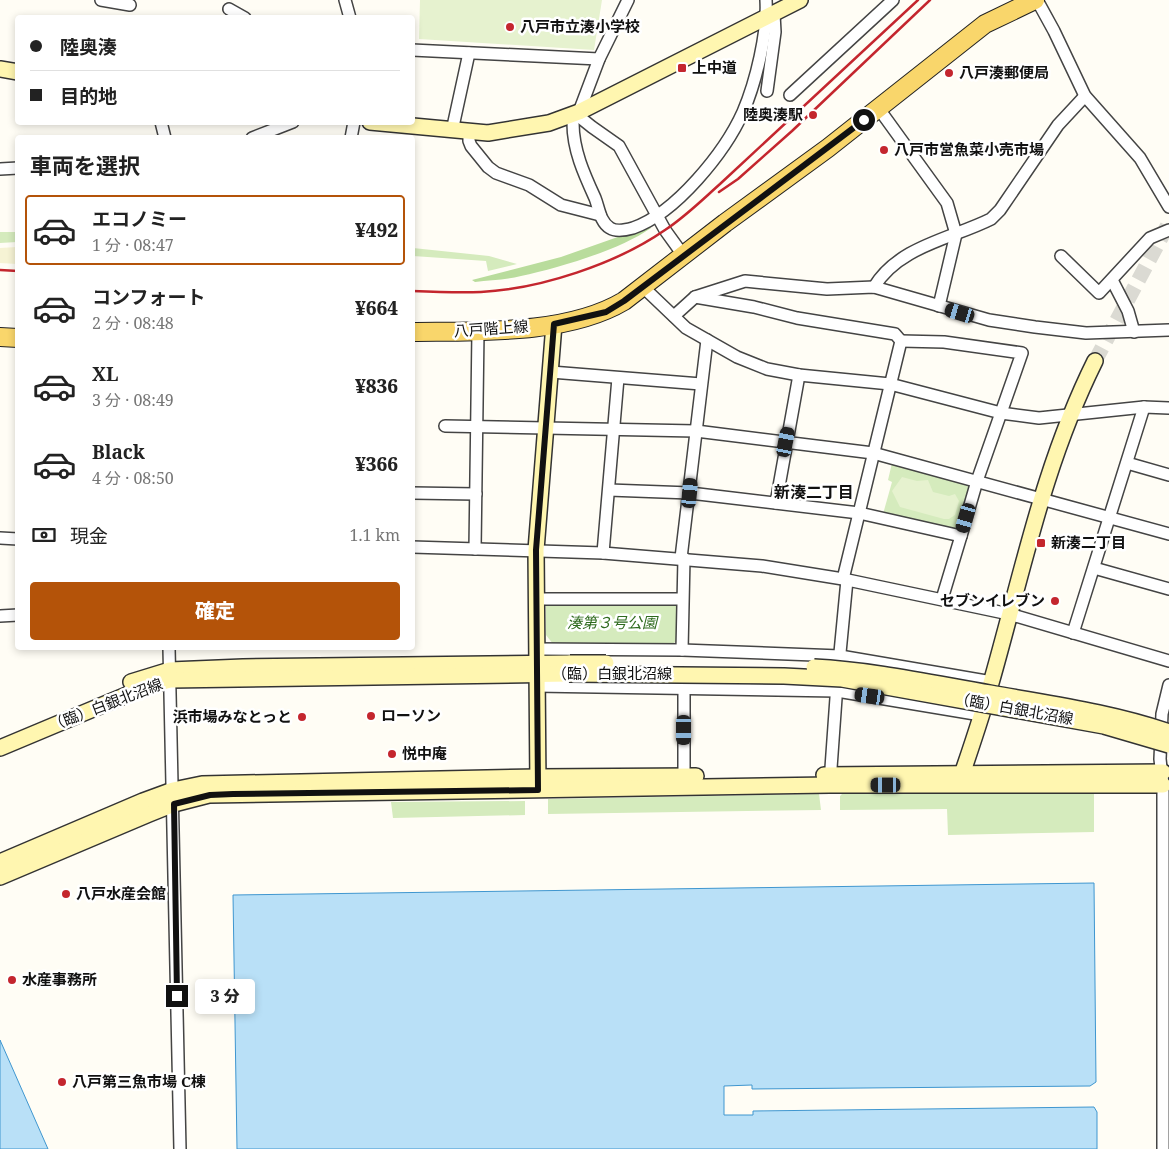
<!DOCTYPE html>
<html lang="ja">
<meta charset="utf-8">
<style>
:root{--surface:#fff;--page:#f6f6f6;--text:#222;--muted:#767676;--line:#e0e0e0;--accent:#b45309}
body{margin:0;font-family:"Noto Serif","Noto Sans JP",serif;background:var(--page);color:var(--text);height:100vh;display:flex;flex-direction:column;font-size:19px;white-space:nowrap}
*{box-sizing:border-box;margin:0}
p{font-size:16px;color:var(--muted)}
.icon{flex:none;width:28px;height:28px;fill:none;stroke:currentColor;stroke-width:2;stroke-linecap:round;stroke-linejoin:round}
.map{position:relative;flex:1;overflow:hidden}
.side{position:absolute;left:15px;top:135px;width:400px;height:515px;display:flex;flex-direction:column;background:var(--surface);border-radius:5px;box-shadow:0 2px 8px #0003}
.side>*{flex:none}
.hud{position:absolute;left:15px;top:15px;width:400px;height:110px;border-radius:5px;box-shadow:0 2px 8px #0003;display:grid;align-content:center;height:110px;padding:0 15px;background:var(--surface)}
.end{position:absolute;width:22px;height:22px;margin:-11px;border:6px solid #111;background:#fff;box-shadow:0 0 0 2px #fff}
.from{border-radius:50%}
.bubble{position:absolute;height:35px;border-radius:5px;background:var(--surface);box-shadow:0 2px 8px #0003;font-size:16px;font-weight:800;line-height:35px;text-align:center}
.car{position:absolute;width:15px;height:30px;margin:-15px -8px;border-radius:6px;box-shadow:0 0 4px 1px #0007;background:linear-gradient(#222 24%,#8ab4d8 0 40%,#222 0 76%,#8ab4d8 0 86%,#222 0)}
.hud b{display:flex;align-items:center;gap:18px;height:48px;font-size:19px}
.hud b+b{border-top:1px solid var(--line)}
.hud i{width:12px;height:12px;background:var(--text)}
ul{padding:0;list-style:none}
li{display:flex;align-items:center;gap:15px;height:70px;margin:0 10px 8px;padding:0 5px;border:2px solid transparent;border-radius:5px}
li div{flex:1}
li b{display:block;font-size:19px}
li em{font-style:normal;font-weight:800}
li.on{border-color:var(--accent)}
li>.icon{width:45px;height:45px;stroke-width:1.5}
h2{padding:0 15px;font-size:22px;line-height:60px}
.pay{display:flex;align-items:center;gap:12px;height:55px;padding:0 15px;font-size:19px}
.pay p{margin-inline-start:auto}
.primary-button{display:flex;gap:10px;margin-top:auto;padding:10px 15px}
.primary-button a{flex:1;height:58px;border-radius:5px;background:var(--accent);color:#fff;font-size:20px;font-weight:800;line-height:58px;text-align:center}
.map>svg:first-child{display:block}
.farmland{fill:#f6f3d4}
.green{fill:#d5ebbd}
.forest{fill:#b9dc9c}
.pitch{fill:#e6f2cf}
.water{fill:#b9e0f7;stroke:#3f96cf}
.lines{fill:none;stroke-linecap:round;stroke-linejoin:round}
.secondary-tunnel{stroke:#dbdad3;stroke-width:15;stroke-dasharray:15 8;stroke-linecap:butt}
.street-casing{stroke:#444;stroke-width:14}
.secondary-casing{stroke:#333;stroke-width:18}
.primary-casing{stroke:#222;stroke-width:20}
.street{stroke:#fff;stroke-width:11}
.secondary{stroke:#fff6b0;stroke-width:15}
.primary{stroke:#f9d66b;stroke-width:18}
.rail{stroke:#c4262e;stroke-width:2.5}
.secondary-bridge-casing{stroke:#333;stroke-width:18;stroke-linecap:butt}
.secondary-bridge{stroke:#fff6b0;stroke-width:15}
.route{stroke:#111;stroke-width:6}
.poi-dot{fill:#c4262e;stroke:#fff;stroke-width:2}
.labels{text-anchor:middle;stroke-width:5;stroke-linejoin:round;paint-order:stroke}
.poi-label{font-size:15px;font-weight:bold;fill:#111;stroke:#fff;text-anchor:start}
.street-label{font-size:15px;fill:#111;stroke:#fff}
.park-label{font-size:15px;font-style:italic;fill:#2f6b1f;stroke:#fff}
.neighbourhood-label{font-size:16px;font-weight:bold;fill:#111;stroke:#fff}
</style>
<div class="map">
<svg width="1169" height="1149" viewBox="0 0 1169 1149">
<rect width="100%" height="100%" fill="#fffdf5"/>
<path class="farmland" d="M17,247V264L0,263V248Z"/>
<g class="green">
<path d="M0,232H17V242L0,243Z"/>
<path d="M413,248L489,256L517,264L488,271L486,261L413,256Z"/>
<path d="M892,463L969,485L971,490L960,527L955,530L883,514L892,482L888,480Z"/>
<path d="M546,600L677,601V641L670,645L553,644L546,635Z"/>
<path d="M843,793L1094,794V832L948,835L947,809L840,810V796Z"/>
<path d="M819,794L821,810L548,814V799Z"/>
<path d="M525,801V815L393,818L391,802Z"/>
</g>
<path class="forest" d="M649,226L651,228C620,250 558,268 521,276C506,280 490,280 475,282L472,280L561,257Z"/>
<g class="pitch">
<path d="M420,0H602L594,50L419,39Z"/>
<path d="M902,477L917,481L928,480L933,492L949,496L955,494L959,501L955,515L949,519H944L900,507L892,491Z"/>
</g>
<g class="water">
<path d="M1094,883L1096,1082L1090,1086L752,1089V1085L724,1086V1115H753V1111L1094,1107L1097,1112V1149H237L233,895Z"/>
<path d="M0,1040L48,1149H0Z"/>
</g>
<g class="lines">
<path class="secondary-tunnel" d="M1095,361L1169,223"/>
<g class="street-casing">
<g id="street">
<path d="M101,0L130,5"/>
<path d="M345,0L350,18"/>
<path d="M628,0L599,59L579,112L582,119L592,127L619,146L665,230L683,255"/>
<path d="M1037,0L1054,31L1085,96L1140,158L1169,207"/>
<path d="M229,9L245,18"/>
<path d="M412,50L599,59"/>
<path d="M767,91L775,32L774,14"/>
<path d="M790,95L893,0"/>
<path d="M879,109L947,203L956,234L939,306"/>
<path d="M161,122L165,138"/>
<path d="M573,123C573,150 584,174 595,198C599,208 600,222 610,228C616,232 626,230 633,228C676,213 725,152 743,112C756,82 768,32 766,0"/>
<path d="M452,131L469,53"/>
<path d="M469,132V141L471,146L488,167L496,173L529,185L561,205L600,215"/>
<path d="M252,138L293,122"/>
<path d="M351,138L354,122"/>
<path d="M0,169L18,168"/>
<path d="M1061,256L1099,293L1150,238L1169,230"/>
<path d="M1112,280L1128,311L1134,332"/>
<path d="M642,286L686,328L737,357L767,369L799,375L890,384L1001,413L1039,418L1144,407L1169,408"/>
<path d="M874,287C899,246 951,239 991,219L1000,210L1058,125L1085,96"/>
<path d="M695,297L745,281L827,289L874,287L989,320L1035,327L1086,333L1169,330"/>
<path d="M674,316L695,297L754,307L797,318L895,334L901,341L843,579"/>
<path d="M551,372L701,384"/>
<path d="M445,426L696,431L873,453L1169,534"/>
<path d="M1127,463L1169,475"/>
<path d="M609,490L690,493L859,513L961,536L977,481L1022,353L944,342L901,341"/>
<path d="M412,493L476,494"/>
<path d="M776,503L799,375"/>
<path d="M0,538L18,539"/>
<path d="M412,547L603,553L762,566L843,579L1009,614L1169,661"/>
<path d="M475,549L478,331"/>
<path d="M603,553L618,378"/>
<path d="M681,558L707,340"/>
<path d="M1094,568L1169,589"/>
<path d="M536,599H682"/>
<path d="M942,599L961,536"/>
<path d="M0,616L18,615"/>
<path d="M1073,633L1144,407"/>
<path d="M169,648L180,1149"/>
<path d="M536,649L682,650L840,656L992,682"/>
<path d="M682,650L684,558"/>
<path d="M839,663L847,580"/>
<path d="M536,686L837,691L981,715"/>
<path d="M684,687V783"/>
<path d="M830,782L837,684"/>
<path d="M1163,1149V785L1160,759L1162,714L1169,685"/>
</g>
</g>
<g class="secondary-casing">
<g id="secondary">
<path d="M0,69L18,72"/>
<path d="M370,122L488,133L549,123L579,112L800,0"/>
<path d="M131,682L170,670L243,667L570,663"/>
<path d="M0,748L148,686L170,680L569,674"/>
<path d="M824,775L1163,772"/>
<path d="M960,780C971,748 982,716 991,683C1023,571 1043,466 1095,361"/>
<path d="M538,787L536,550L554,324"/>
<path d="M0,862L143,801L173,790L202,784L538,777L696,776"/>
<path d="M0,877L149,814L174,804L209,795L830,785H1163"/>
</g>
</g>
<g class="primary-casing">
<g id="primary">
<path d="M412,332C478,331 567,335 624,301L725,223L828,148L985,24L1035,0"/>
<path d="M0,337L18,338"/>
</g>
</g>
<use href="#street" class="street"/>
<use href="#secondary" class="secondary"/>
<use href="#primary" class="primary"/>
<g class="rail">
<path d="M719,192L738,179L792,131L930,0"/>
<path d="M0,270L18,271"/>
<path d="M412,291C435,292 458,293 481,292C540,289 616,264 665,230C685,217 702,200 720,184L918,0"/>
</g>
<g class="secondary-bridge-casing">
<g id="secondary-bridge">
<path d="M570,663H606"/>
<path d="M814,667C873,670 932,683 990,693C1050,704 1111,712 1169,732"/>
<path d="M569,674L784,676L842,679L1104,726L1169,745"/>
</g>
</g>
<use href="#secondary-bridge" class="secondary-bridge"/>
</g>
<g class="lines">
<path class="route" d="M177,996L174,804L210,795L233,794L538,790L536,550L554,324L606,312L624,301L864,120"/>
</g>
<g class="poi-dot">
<circle cx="510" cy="27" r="5"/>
<rect x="677" y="63" width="10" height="10" rx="2.5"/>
<circle cx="949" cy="73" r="5"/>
<circle cx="813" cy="115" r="5"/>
<circle cx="884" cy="150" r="5"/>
<rect x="1036" y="538" width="10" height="10" rx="2.5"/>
<circle cx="1055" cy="601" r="5"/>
<circle cx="371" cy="716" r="5"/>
<circle cx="302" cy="717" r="5"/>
<circle cx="392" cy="754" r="5"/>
<circle cx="66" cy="894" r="5"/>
<circle cx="12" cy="980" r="5"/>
<circle cx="62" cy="1082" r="5"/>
</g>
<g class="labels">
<g class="poi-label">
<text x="520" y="32">八戸市立湊小学校</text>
<text x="692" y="73">上中道</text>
<text x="959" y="78">八戸湊郵便局</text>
<text x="803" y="120" text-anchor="end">陸奥湊駅</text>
<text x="894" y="155">八戸市営魚菜小売市場</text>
<text x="1051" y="548">新湊二丁目</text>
<text x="1045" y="606" text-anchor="end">セブンイレブン</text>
<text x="381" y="721">ローソン</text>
<text x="292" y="722" text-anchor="end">浜市場みなとっと</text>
<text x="402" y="759">悦中庵</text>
<text x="76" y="899">八戸水産会館</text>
<text x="22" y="985">水産事務所</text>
<text x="72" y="1087">八戸第三魚市場 C棟</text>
</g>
<g class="street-label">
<text transform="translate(491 329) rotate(-4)" y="5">八戸階上線</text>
<text x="612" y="679">（臨）白銀北沼線</text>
<text transform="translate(106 705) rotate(-21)" y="5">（臨）白銀北沼線</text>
<text transform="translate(1014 709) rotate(10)" y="5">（臨）白銀北沼線</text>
</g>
<g class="park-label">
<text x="612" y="628">湊第３号公園</text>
</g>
<g class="neighbourhood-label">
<text x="814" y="498">新湊二丁目</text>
</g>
</g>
</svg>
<i class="end from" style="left:864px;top:120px"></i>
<i class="end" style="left:177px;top:996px"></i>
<div class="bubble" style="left:195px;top:979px;width:60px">3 分</div>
<i class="car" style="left:960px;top:313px;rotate:287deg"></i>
<i class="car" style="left:786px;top:442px;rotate:11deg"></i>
<i class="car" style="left:690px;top:493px;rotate:5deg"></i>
<i class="car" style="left:966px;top:518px;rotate:196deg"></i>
<i class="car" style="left:870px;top:696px;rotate:278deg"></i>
<i class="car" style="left:684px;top:730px;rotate:180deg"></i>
<i class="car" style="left:886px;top:785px;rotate:270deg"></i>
<div class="hud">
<b><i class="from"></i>陸奥湊</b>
<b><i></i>目的地</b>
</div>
<section class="side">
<h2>車両を選択</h2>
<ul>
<li class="on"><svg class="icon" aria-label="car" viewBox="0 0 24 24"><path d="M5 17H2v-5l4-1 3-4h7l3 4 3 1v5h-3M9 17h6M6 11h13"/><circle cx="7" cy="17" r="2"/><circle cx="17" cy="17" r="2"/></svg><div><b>エコノミー</b><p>1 分 · 08:47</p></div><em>¥492</em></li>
<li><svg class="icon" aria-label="car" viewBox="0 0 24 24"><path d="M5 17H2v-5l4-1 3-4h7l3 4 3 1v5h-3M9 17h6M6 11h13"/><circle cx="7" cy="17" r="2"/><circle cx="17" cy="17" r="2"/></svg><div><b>コンフォート</b><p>2 分 · 08:48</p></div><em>¥664</em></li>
<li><svg class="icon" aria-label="car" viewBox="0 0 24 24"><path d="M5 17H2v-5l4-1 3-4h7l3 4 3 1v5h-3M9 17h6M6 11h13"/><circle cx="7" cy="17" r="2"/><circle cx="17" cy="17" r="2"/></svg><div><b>XL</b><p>3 分 · 08:49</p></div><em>¥836</em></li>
<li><svg class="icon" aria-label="car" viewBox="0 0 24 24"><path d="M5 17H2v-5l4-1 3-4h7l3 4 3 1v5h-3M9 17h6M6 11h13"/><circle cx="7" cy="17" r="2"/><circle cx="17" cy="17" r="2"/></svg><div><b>Black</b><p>4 分 · 08:50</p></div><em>¥366</em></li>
</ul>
<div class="pay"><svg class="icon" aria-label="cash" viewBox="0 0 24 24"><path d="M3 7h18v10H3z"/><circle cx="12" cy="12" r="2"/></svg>現金<p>1.1 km</p></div>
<div class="primary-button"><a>確定</a></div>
</section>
</div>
